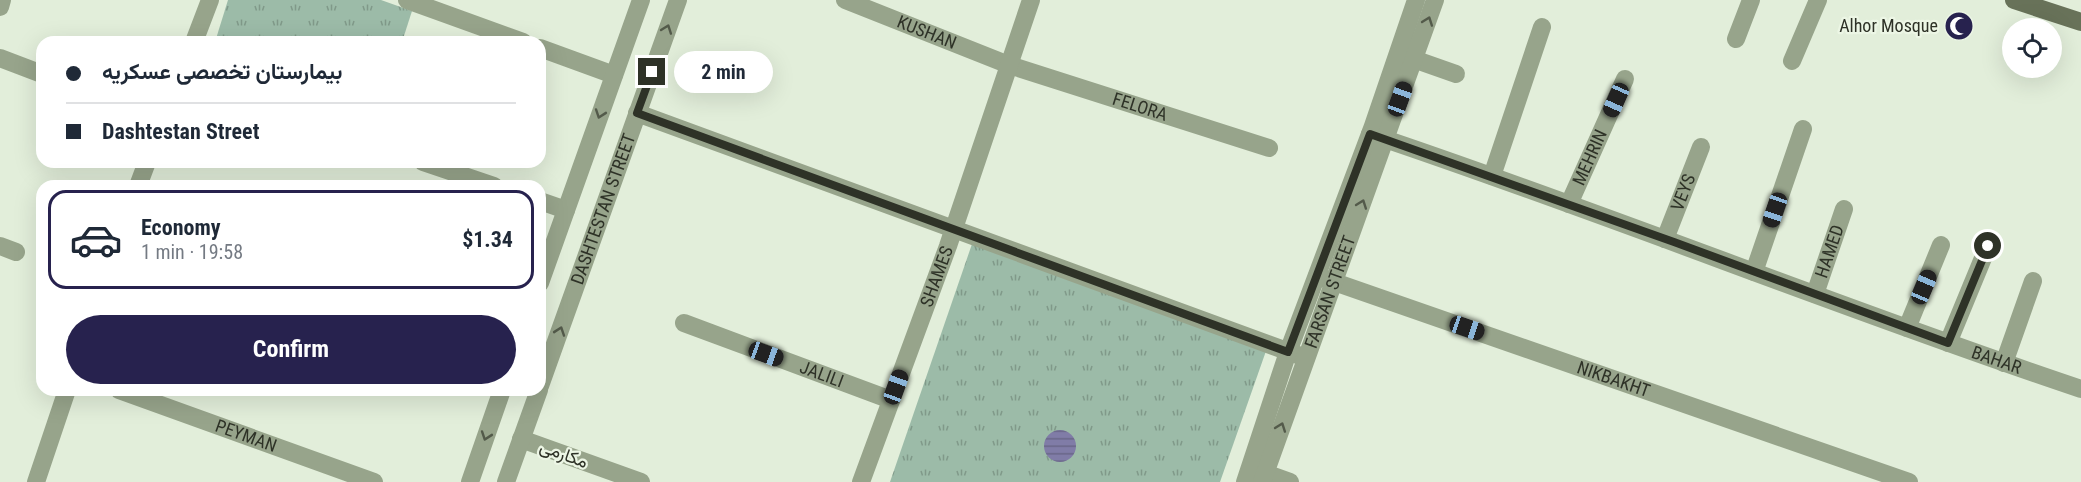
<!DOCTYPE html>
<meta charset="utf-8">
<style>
:root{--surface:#fff;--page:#f2f2f3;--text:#1f2937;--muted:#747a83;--line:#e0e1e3;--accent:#27224e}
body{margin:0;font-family:"Roboto Condensed",Vazirmatn,sans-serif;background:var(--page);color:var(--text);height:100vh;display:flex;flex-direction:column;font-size:22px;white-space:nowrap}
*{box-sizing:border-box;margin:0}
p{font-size:20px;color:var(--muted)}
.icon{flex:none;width:33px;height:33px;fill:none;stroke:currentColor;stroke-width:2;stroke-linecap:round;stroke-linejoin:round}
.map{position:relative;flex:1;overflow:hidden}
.sheet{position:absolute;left:36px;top:180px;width:510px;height:216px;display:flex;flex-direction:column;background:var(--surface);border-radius:18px;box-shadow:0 6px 24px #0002}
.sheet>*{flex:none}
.hud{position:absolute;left:36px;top:36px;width:510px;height:132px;border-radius:18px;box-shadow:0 6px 24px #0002;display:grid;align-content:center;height:132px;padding:0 30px;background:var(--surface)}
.fabs{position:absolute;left:2002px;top:18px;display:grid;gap:12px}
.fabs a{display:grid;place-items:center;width:60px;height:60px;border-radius:50%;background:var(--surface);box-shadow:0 6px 24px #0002;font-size:30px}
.end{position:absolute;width:27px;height:27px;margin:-14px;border:8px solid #2e3227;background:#fff;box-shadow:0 0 0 3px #fff}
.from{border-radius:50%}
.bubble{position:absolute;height:42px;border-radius:21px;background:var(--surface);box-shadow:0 6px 24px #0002;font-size:20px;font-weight:700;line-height:42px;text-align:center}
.car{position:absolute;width:18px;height:36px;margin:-18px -9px;border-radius:8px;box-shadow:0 0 4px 2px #0007;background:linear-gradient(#222 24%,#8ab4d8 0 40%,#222 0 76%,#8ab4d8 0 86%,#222 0)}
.hud b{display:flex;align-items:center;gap:21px;height:57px;font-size:22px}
.hud b+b{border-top:2px solid var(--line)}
.hud i{width:15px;height:15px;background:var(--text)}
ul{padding:10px 0 0;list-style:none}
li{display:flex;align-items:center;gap:18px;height:99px;margin:0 12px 9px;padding:0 18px;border:3px solid var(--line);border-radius:18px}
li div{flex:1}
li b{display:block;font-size:22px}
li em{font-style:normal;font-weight:700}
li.current{border-color:var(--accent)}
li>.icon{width:54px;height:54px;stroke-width:1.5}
.button{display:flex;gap:12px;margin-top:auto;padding:12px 30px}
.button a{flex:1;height:69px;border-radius:36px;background:var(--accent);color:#fff;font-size:24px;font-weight:700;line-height:69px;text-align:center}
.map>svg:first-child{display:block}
.park{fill:url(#park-tufts)}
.water{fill:url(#water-rules)}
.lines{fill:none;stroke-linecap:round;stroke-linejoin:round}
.minor{stroke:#97a48b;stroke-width:18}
.major{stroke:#687259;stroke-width:18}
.oneway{stroke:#535a4a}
.route{stroke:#2e3227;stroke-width:8}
.labels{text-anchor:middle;stroke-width:4.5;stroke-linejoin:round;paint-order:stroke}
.poi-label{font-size:18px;fill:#2e3227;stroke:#ecf6e5;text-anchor:end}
.street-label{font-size:18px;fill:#2e3227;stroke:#ecf6e5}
</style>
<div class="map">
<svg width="2081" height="482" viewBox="0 0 2081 482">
<defs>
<pattern id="park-tufts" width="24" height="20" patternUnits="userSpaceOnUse" patternTransform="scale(1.5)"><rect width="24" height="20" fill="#9cbba8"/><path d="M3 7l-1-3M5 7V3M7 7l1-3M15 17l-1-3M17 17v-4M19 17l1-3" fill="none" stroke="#809989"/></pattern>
<pattern id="water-rules" width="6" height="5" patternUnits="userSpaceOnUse" patternTransform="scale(1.5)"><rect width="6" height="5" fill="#807ca7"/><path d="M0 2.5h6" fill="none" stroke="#696688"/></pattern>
</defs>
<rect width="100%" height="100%" fill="#e2eeda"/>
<g class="park">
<path d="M228,0H381L412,11L402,42H215Z"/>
<path d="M972,244L1266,351L1220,482H890Z"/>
</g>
<circle class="water" cx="1060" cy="446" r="16"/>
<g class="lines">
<g class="minor">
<path d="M407,0L523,42"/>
<path id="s1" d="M845,0L1009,65L1269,148"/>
<path d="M0,7L2,0"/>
<path d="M1736,39L1751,0"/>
<path d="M194,42L210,0"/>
<path d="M540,48L614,75"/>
<path d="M1402,55L1456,74"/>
<path d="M0,58L42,74"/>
<path d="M1792,61L1818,0"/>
<path d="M637,113L1306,358"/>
<path id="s2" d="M1370,134C1609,214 1842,309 2081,389"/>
<path d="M423,162L494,186"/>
<path d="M1492,176L1542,27"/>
<path d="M138,186L147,162"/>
<path d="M540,201L566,210"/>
<path id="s3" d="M1569,204L1625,79"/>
<path id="s4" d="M1665,239L1701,147"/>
<path d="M0,246L16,252"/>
<path d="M1754,272L1803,129"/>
<path id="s5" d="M1317,276L1909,482"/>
<path d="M540,283L641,0"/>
<path id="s6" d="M1815,294L1844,209"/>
<path id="s7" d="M684,323L891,400"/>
<path d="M1907,328L1941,245"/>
<path d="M1948,343L1988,246"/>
<path d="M2004,363L2033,281"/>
<path id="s8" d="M540,386L678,0"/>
<path id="s9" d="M119,390L374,482"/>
<path d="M521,439L641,482"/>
<path d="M1265,473L1290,482"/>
<path d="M36,482L67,390"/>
<path d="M470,482L502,390"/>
<path d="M506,482L539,390"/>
<path id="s10" d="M861,482L948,246L1031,0"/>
<path d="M1245,482L1288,352L1373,126L1416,0"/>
<path id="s11" d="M1262,482L1435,0"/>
</g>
<path class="major" d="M2014,0L2081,22"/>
</g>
<defs><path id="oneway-chevron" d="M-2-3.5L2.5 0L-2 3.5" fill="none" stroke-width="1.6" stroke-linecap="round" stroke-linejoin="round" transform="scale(1.5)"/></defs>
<g class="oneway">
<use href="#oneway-chevron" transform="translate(1428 21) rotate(-70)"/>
<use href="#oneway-chevron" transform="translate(667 29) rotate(-70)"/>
<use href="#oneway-chevron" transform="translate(600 114) rotate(109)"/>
<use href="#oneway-chevron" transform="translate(1362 204) rotate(-70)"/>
<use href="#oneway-chevron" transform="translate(560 331) rotate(-71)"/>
<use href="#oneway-chevron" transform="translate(1281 427) rotate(-70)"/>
<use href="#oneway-chevron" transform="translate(486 436) rotate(109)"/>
</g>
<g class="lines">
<path class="route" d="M652,72L637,113L1288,352L1370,134L1674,242L1948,343L1988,246"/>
</g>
<defs>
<g id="mosque-disc" transform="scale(1.5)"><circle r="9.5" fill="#27224e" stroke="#ecf6e5"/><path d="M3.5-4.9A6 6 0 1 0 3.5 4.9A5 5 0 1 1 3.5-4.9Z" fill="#fff"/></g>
</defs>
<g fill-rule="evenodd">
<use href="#mosque-disc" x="1959" y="26"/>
</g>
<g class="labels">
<g class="poi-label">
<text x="1938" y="32">Alhor Mosque</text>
</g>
<g class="street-label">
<text dy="6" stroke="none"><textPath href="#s1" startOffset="88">KUSHAN</textPath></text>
<text dy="6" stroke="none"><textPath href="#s1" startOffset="314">FELORA</textPath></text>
<text dy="6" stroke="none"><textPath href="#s3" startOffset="51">MEHRIN</textPath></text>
<text dy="6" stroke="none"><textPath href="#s4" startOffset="50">VEYS</textPath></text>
<text dy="6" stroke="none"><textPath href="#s8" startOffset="188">DASHTESTAN STREET</textPath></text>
<text dy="6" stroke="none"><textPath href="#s6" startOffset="45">HAMED</textPath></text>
<text dy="6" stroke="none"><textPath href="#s10" startOffset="219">SHAMES</textPath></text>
<text dy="6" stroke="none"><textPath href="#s11" startOffset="202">FARSAN STREET</textPath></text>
<text dy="6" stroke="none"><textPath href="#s2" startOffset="666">BAHAR</textPath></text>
<text dy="6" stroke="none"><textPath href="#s7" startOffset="147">JALILI</textPath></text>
<text dy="6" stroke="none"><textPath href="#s5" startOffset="314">NIKBAKHT</textPath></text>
<text dy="6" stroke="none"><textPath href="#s9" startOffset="135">PEYMAN</textPath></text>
<text transform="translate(564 454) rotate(20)" y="6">مکارمی</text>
</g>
</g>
</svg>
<div class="fabs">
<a><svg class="icon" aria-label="locate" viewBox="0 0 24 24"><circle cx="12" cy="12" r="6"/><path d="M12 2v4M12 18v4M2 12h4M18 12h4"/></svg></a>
</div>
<i class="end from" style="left:1988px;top:246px"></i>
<i class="end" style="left:652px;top:72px"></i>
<div class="bubble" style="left:674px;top:51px;width:99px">2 min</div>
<i class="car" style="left:1400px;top:99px;rotate:20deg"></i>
<i class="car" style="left:1616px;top:100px;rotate:204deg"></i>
<i class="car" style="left:1775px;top:210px;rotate:199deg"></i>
<i class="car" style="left:1924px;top:287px;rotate:23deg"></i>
<i class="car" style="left:1467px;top:328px;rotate:109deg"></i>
<i class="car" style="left:766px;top:354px;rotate:110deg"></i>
<i class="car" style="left:896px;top:387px;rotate:20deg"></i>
<div class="hud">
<b><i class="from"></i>بیمارستان تخصصی عسکریه</b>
<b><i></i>Dashtestan Street</b>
</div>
<section class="sheet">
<ul>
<li class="current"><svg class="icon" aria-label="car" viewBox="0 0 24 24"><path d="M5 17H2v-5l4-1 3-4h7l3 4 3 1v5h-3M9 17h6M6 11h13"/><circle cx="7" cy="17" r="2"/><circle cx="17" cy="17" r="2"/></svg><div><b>Economy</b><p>1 min · 19:58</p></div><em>$1.34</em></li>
</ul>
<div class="button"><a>Confirm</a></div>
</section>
</div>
